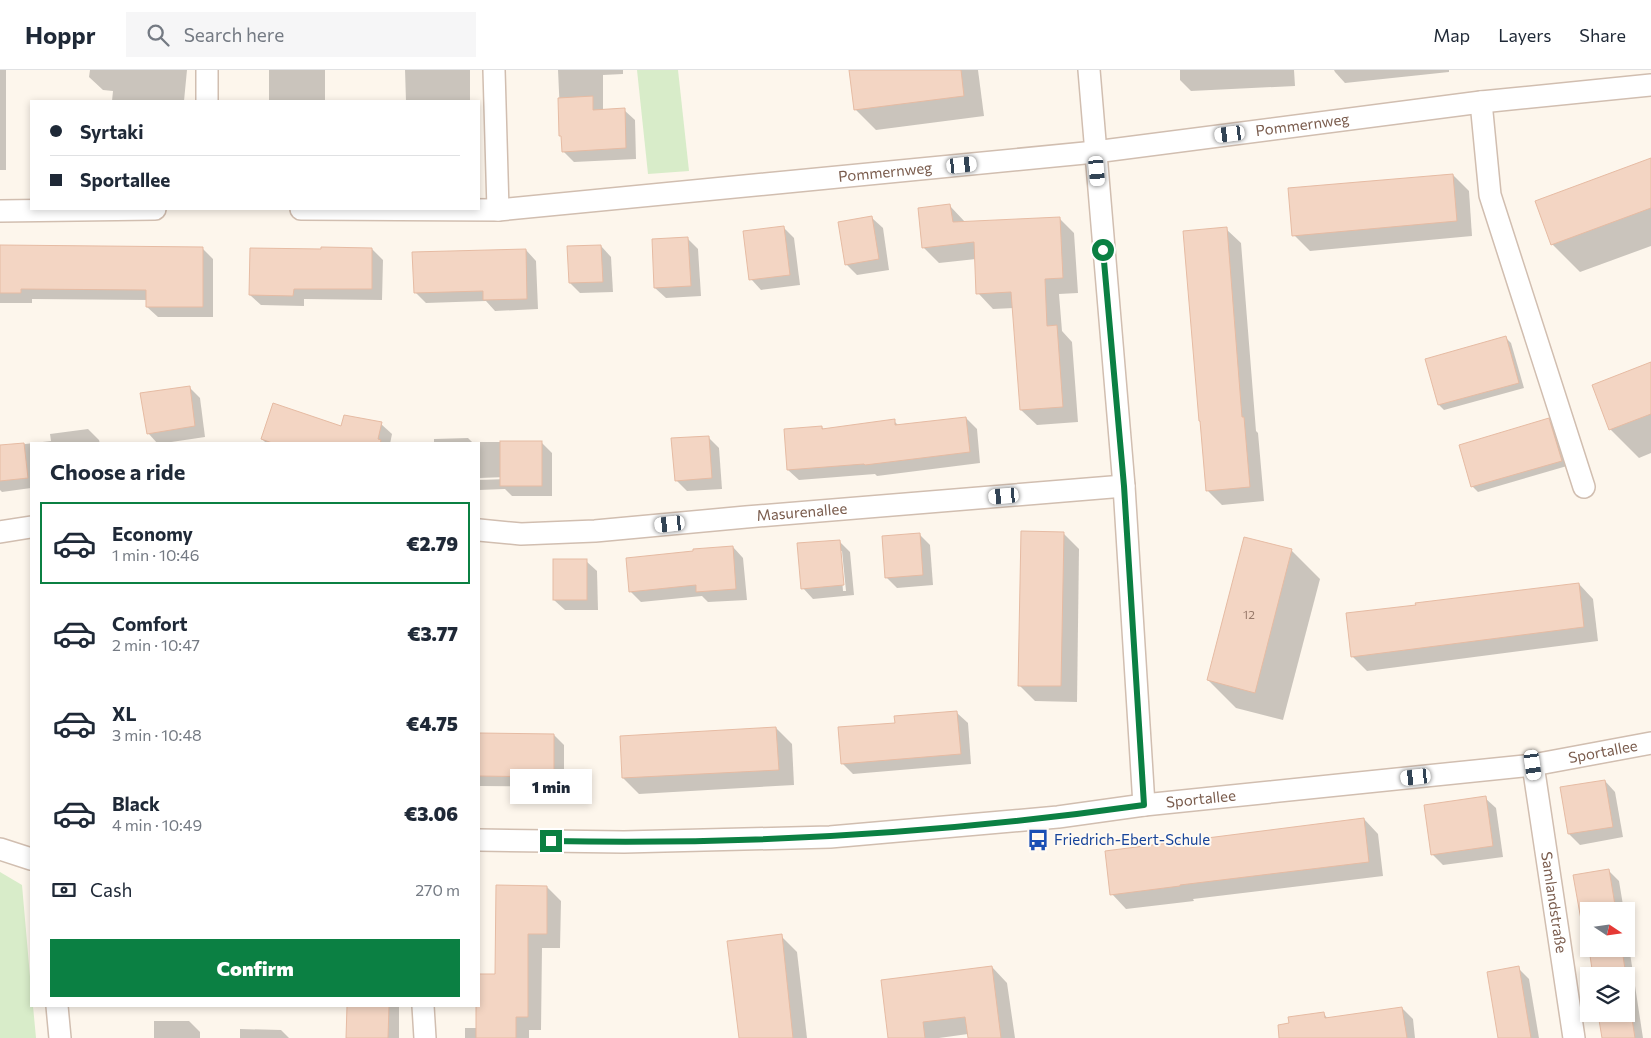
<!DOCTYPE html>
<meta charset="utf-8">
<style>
:root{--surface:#fff;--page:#f6f6f7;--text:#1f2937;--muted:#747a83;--line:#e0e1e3;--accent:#0b8043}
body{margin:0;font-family:Commissioner,sans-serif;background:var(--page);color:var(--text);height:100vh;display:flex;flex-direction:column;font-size:19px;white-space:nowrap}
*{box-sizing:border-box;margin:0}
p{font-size:16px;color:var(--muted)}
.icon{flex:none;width:28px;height:28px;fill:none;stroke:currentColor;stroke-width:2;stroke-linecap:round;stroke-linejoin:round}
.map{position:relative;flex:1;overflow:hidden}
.drawer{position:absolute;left:30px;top:372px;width:450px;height:565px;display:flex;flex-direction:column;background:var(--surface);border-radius:0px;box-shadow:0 2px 8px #0003}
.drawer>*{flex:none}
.guide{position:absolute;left:30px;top:30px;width:450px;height:110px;border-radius:0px;box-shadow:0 2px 8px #0003;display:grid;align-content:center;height:110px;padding:0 20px;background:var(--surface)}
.needle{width:32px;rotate:103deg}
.fabs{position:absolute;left:1580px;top:832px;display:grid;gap:10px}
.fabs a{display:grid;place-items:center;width:55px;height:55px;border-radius:0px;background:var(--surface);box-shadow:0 2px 8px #0003;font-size:25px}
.end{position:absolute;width:22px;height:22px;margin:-11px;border:6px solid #0b8043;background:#fff;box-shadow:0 0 0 2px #fff}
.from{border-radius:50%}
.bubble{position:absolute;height:35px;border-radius:0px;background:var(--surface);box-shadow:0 2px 8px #0003;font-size:16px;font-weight:800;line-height:35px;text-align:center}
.car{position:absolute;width:15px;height:30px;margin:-15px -8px;border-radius:6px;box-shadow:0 0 4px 1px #0007;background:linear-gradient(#fff 24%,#345 0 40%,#fff 0 76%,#345 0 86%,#fff 0)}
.guide b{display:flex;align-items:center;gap:18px;height:48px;font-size:19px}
.guide b+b{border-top:1px solid var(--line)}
.guide i{width:12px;height:12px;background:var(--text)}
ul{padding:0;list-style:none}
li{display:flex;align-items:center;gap:15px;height:82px;margin:0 10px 8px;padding:0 10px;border:2px solid transparent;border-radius:0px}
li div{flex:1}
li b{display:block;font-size:19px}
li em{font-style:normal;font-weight:800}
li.selected{border-color:var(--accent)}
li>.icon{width:45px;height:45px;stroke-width:1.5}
h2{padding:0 20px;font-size:22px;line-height:60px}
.pay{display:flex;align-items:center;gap:12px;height:55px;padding:0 20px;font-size:19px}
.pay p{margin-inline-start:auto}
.cta{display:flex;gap:10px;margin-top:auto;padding:10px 20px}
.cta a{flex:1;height:58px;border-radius:0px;background:var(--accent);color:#fff;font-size:20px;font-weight:800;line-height:58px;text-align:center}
header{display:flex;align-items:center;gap:30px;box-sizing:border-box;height:70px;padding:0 25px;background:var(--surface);border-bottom:1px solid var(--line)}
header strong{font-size:24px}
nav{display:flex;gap:28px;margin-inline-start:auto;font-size:18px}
.search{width:350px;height:45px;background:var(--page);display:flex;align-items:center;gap:12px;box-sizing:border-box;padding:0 18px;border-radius:0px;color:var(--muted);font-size:19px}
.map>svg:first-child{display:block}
.green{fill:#d8ecc9}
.shadow{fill:#0003;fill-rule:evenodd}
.building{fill:#f3d5c3;stroke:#e6bba3}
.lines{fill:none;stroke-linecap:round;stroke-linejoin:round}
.street-casing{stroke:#d1beb0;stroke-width:24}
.street{stroke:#fff;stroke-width:21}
.route{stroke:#0b8043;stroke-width:6}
.labels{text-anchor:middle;stroke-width:4;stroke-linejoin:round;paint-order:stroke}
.number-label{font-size:12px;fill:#987a6a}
.street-label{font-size:15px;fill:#7a5c4d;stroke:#fffaf3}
.transit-label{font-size:15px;fill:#164399;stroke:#fffaf3;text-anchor:start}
</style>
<header>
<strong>Hoppr</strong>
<div class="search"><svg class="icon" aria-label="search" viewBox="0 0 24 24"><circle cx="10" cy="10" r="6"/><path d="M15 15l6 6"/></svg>Search here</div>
<nav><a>Map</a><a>Layers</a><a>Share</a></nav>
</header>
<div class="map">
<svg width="1651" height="968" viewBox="0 0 1651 968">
<rect width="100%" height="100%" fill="#fdf6ec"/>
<g class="green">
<path d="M637,0H678L689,101L648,104Z"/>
<path d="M0,802L22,815L31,918V936H33L36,968H0Z"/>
</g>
<g class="shadow">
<rect x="0" y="0" width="6" height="100"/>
<path d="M90,0H187L184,31H112L113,21L103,20L89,7Z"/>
<rect x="269" y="0" width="56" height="31"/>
<path d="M405,0H470V31H406Z"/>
<path d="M558,0H623V4L603,5V41L624,40L635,50L636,89L574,92L563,81L562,68L561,66Z"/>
<path d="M851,0H978L984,46L876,60L855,39Z"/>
<path d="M1180,0H1294L1295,16L1191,21L1180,10Z"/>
<path d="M1334,0H1449V2L1345,13L1335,2Z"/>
<path d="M1651,90V176L1580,202L1552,174Z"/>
<path d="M1453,105L1469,121L1472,166L1310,181L1294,165Z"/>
<path d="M950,136L966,153L1059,148L1074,163L1078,223L1059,224L1062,261L1072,272L1078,352L1037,355L1021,340L1014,238L993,239L978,223L976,189L939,193L924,178Z"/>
<path d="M872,148L883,158L889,200L857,205L846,194Z"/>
<path d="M783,157L794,168L800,215L761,220L751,209Z"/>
<path d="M1226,159L1241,173L1256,361L1258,363L1264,431L1222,435L1208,421Z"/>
<path d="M687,168L698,179L701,226L666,228L655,218Z"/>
<path d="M601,176L611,187L613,222L580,223L570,213Z"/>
<path d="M0,177L202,178L213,189V247H158L147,237V230L32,229V233H0Z"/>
<path d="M372,179L383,190L382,230L304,229V236L261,235L250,225Z"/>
<path d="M526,180L536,191L538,239L495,241L486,231L426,233L415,222Z"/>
<path d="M1506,268L1511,273L1524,318L1444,340L1439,335L1427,290Z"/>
<path d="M1651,293V383L1639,388L1610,359Z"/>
<path d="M189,317L200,328L205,367L158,374L148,363Z"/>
<path d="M966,348L977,359L980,393L877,406L875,404L799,410L788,400L822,357L824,360L894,351L899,356Z"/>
<path d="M1548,350L1554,355L1567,396L1478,422L1473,417L1460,376Z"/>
<path d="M381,354L392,364L390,374H267L262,369Z"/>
<path d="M88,359L99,370L100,374H31V418L2,422L0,420V377L51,371L50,364Z"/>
<path d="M708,367L719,378L722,419L687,421L676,410Z"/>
<path d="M468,368L472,372H541L552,383V426H512L505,419L479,420V410L507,409V407L479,408V374H434V369Z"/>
<path d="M1063,463L1079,479L1077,632L1035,631L1019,615Z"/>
<path d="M920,465L930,475L933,515L897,518L886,507Z"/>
<path d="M839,471L850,482L854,525L813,529L803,518ZM840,481H842L846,521H843Z"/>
<path d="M733,477L743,488L747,530L708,532L702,526L641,532L630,521Z"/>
<path d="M1291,480L1320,509L1283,650L1236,638L1208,610Z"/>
<path d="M586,491L597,501L598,540H565L554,530Z"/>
<path d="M1579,514L1593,529L1598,571L1367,601L1352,586Z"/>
<path d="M957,643L968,653L971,694L853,704L842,693L896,654Z"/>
<path d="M776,658L792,674L794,715L639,724L623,708Z"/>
<path d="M479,664L554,665L564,675V717L479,716Z"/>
<path d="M1605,711L1615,722L1623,767L1580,775L1569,764Z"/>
<path d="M1485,728L1496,738L1503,787L1443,795L1432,784Z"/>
<path d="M1364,749L1378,764L1383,806L1193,829L1194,831L1126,839L1112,824L1176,773V772Z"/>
<path d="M1609,801L1619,811L1624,841H1589V874L1586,872L1575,806Z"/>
<path d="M547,817L561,831L560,878H542L541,960H529V968H465V958H477L479,906H497Z"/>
<path d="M1626,857L1643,968H1603L1599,944H1626V906H1594L1590,879H1626Z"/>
<path d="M781,866L797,882L807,968H740Z"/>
<path d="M992,897L1007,913L1015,968H969L968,964L939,968H890Z"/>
<path d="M1518,898L1529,909L1539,968H1499Z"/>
<path d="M348,936H399V968H347Z"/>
<path d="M1402,938L1413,949L1415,968H1292L1324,944L1328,949Z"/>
<path d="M154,951H189L200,962V968H154Z"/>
<path d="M240,959L281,960L289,968H240Z"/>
</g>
<g class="building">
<path d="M849,0H961L964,26L854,40Z"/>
<path d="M593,26V40L625,38L626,78L562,82L561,66H559L558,28Z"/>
<path d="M1651,88V138L1551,175L1535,131Z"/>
<path d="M1453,104L1457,151L1292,166L1288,118Z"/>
<path d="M950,134L953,152L1060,147L1063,208L1045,209L1047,256L1057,255L1063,337L1020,340L1011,222L976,224L974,172L922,178L918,138Z"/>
<path d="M872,146L879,189L845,195L838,152Z"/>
<path d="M784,156L790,205L749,210L743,161Z"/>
<path d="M1227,157L1242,347H1244L1250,417L1206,421L1200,351H1199L1183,161Z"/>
<path d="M688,167L691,216L654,218L652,169Z"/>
<path d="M0,175L203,177V237H146V220L21,219V223H0Z"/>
<path d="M601,175L603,212L569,213L567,176Z"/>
<path d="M321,177L372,178V219H294L293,226L249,225L250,178L321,179Z"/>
<path d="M526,179L527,229L483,230V221L414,223L412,182Z"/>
<path d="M1506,266L1519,313L1438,335L1425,289Z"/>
<path d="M1651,292V344L1609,360L1592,315Z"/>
<path d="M190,316L195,356L147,364L140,323Z"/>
<path d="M273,333L341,356L344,345L382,352L378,369L381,370L380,374H275L261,369Z"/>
<path d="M966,347L970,382L865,395L864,394L787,400L784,359L822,356V359L895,349V355Z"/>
<path d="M1549,348L1562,391L1471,417L1459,375Z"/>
<path d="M709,366L712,408L675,411L671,368Z"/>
<rect x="500" y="371" width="42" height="45"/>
<path d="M24,373L28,408L0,411V375Z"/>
<path d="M1021,461L1064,462L1061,616H1018Z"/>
<path d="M920,463L923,505L885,508L882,466Z"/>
<path d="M1244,467L1292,479L1255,623L1207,610Z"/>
<path d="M840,470L844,515L801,519L797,473Z"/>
<path d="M733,476L736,519L696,522V515L629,522L626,488L693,481V479Z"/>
<rect x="553" y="489" width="34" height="41"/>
<path d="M1579,513L1584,557L1351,587L1346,543L1416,535L1415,533Z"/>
<path d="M957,641L961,684L841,694L838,657L895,653L894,646Z"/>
<path d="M776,657L779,700L622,708L620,666Z"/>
<path d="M479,663L554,664V707L479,706Z"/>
<path d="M1605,710L1613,757L1568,764L1560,717Z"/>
<path d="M1486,726L1493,776L1431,785L1424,735Z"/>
<path d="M1364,748L1369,792L1180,815V816L1110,825L1105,781Z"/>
<path d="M1609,799L1616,841H1589V879H1622L1626,906H1593L1588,872H1585L1573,805Z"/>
<path d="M496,815L547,816V864H528V947H516V968H476V936H479V904H495Z"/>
<path d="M782,864L793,968H739L727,871Z"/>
<path d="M992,896L1001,968H968L965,947L923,952L925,968H888L881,910Z"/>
<path d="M1519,896L1531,968H1498L1487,902Z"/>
<path d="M1626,910L1635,968H1602L1598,944H1626Z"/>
<path d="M347,936H389L388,968H346Z"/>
<path d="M1402,937L1407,968H1279L1278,955L1289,953L1288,947L1324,942L1325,948Z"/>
</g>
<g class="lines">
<g class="street-casing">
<g id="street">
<path d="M494,0L498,140"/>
<path d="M1089,0L1124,416L1144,735"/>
<path d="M207,31V0"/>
<path d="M1481,32L1490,125L1584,417"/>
<path id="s1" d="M301,139L498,140L1095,82L1481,32L1651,15"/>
<path d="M0,141L155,139"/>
<path id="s2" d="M479,460L521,464L595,461L746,447L1124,416"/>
<path d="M0,462L31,457"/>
<path id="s3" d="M1533,695L1574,968"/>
<path id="s4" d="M479,770L624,772L830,767L1058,747L1144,735L1533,695L1651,673"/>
<path d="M0,779L31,789"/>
<path d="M57,936L60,968"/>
<path d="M423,936L425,968"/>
</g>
</g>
<use href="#street" class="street"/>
</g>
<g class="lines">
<path class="route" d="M551,771C749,775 948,763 1144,735L1124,416L1103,180"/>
</g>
<defs>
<g id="bus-bare" transform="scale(1.725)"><path d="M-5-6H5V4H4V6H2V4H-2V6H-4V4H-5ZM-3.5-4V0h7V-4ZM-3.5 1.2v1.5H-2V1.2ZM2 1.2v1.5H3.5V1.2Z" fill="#1a4fb4" stroke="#fffaf3" stroke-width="2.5" paint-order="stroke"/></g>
</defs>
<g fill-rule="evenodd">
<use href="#bus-bare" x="1038" y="770"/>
</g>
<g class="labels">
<g class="number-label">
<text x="1249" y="549">12</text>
</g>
<g class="street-label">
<text dy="5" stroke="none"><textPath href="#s1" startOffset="1006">Pommernweg</textPath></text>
<text dy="5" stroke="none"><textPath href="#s1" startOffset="586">Pommernweg</textPath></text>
<text dy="5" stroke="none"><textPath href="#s2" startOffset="324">Masurenallee</textPath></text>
<text dy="5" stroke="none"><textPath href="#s4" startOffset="1129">Sportallee</textPath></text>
<text dy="5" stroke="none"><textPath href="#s4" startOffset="724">Sportallee</textPath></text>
<text dy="5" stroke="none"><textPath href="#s3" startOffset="139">Samlandstraße</textPath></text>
</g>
<g class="transit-label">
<text x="1054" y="775">Friedrich-Ebert-Schule</text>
</g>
</g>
</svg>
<div class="fabs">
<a><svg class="needle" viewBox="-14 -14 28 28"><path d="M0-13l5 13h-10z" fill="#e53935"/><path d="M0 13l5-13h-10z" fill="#747a83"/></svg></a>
<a><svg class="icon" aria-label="layers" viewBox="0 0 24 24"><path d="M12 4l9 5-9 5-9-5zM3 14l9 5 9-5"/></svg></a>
</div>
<i class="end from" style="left:1103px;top:180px"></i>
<i class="end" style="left:551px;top:771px"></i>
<div class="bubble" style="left:510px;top:699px;width:82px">1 min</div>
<i class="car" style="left:1230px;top:64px;rotate:263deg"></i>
<i class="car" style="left:962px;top:95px;rotate:84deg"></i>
<i class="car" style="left:1097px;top:101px;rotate:175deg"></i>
<i class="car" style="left:1004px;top:426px;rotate:265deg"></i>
<i class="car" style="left:670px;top:454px;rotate:264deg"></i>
<i class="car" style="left:1533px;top:695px;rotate:172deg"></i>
<i class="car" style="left:1416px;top:707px;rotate:264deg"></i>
<div class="guide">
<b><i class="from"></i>Syrtaki</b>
<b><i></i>Sportallee</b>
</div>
<section class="drawer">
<h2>Choose a ride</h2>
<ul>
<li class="selected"><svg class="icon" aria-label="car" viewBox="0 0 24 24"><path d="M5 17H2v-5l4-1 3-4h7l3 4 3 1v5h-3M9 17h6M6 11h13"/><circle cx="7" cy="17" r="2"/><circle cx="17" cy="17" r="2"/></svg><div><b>Economy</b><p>1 min · 10:46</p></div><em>€2.79</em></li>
<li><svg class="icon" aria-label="car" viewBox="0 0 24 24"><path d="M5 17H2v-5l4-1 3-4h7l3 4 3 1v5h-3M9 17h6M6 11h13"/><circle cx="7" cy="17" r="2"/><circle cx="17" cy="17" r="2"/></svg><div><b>Comfort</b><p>2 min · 10:47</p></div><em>€3.77</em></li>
<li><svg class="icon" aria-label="car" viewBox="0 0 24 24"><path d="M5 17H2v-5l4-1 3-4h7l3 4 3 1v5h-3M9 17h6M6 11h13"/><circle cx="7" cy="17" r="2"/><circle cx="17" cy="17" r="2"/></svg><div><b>XL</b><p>3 min · 10:48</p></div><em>€4.75</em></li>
<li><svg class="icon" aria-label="car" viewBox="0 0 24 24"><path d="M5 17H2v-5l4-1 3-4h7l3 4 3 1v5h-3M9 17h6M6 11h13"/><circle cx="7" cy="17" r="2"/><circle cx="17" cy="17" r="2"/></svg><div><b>Black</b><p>4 min · 10:49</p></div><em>€3.06</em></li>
</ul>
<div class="pay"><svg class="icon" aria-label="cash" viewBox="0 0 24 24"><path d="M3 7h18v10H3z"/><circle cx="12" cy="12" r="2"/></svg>Cash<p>270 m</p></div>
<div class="cta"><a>Confirm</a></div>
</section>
</div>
